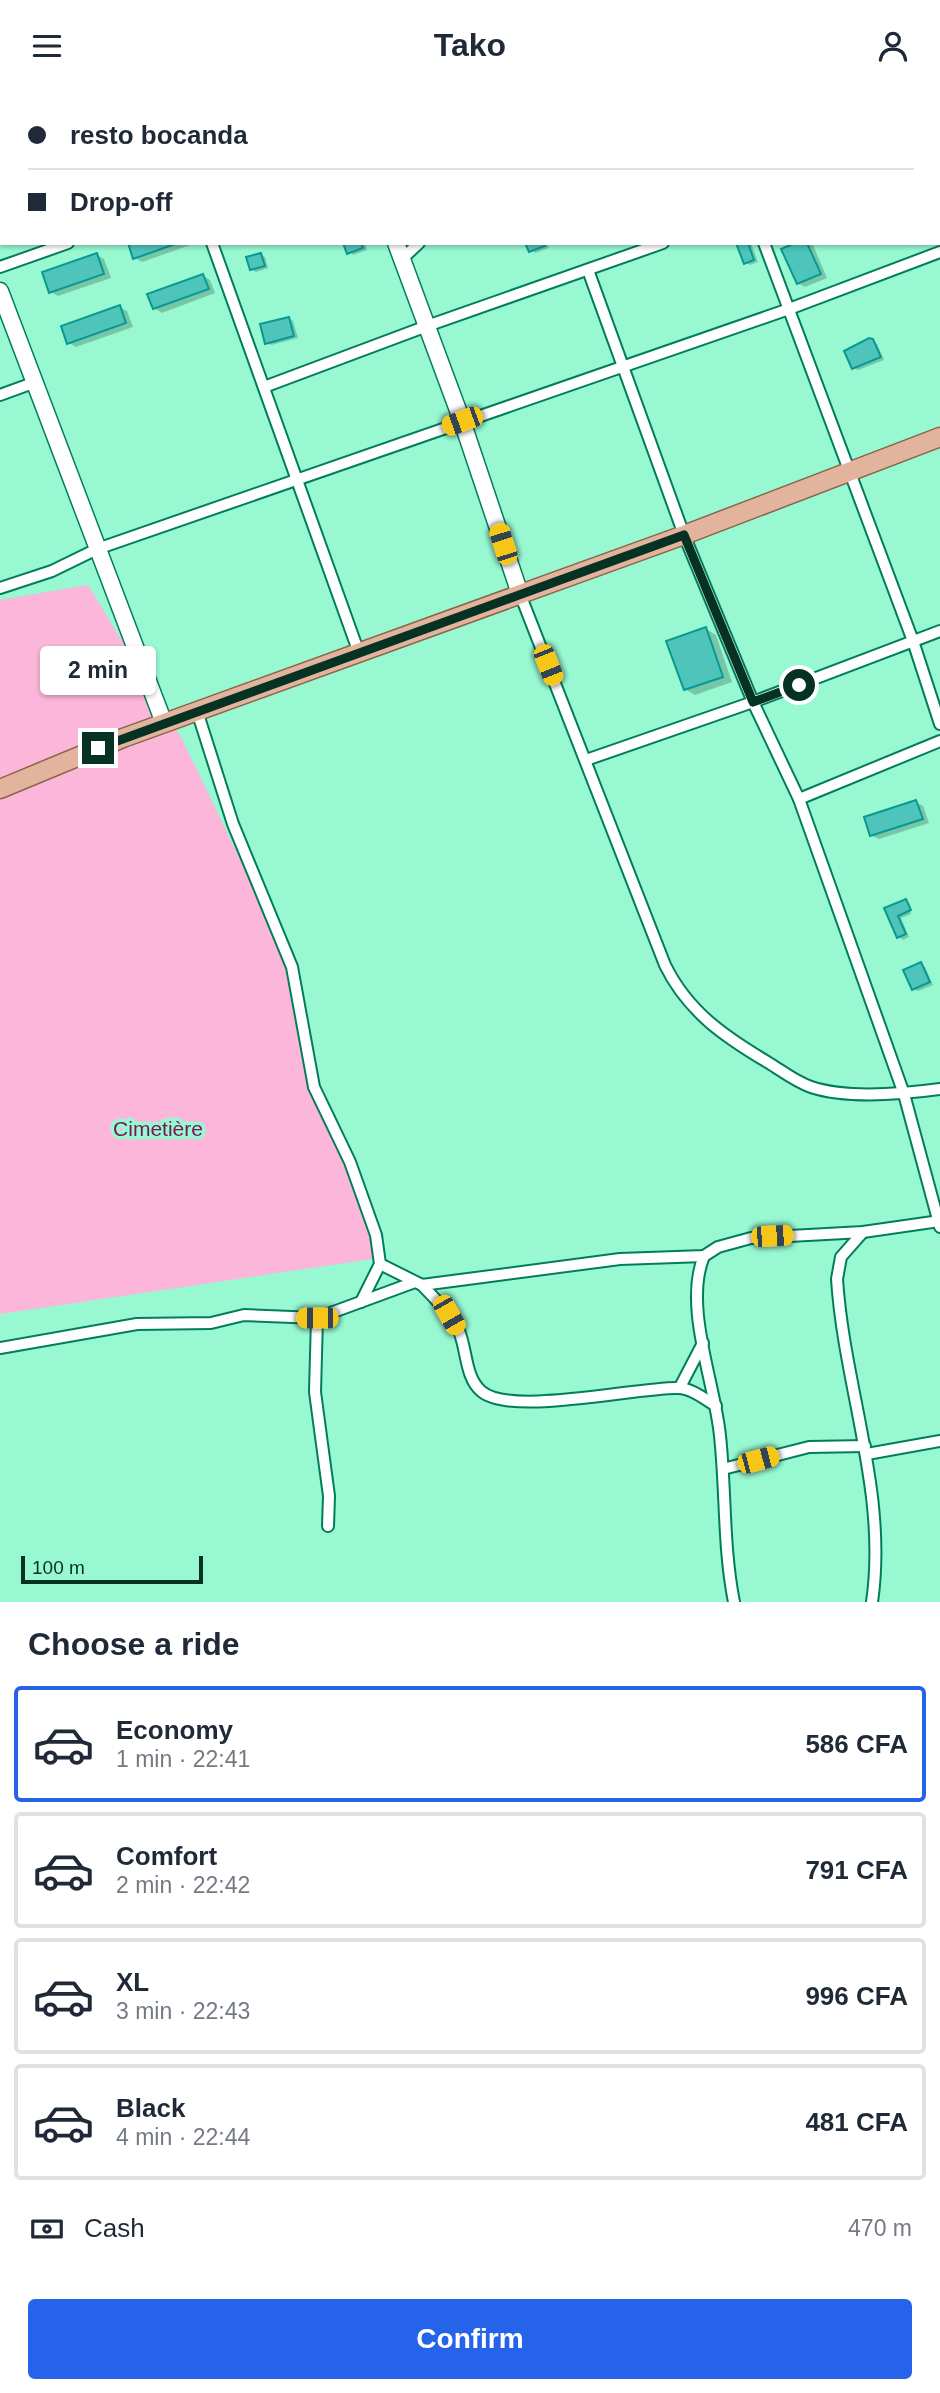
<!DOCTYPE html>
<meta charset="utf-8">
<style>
:root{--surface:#fff;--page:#f6f6f7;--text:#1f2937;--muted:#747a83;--line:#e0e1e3;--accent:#2563eb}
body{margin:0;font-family:Helvetica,sans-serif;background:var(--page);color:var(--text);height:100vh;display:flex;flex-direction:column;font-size:26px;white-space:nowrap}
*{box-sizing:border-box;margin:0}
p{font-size:23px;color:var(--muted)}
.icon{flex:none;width:38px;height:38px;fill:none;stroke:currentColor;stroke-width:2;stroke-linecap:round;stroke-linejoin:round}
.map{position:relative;height:1511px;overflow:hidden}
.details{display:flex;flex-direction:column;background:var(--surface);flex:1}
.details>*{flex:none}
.guide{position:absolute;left:0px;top:0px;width:942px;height:154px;box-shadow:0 2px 5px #0004;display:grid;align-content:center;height:154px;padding:0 28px;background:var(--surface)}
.scale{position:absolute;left:21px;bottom:18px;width:182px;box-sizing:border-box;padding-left:7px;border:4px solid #063224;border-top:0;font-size:19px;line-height:24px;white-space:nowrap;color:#063224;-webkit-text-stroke:5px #97f8d2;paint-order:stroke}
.end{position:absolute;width:32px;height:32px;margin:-16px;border:9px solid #063224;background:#fff;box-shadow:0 0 0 4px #fff}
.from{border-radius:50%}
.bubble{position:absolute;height:49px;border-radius:7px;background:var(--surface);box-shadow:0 2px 5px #0004;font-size:23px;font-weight:800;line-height:49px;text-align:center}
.car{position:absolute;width:21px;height:42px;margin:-21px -10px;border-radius:9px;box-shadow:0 0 5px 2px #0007;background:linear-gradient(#f5c518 24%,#345 0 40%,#f5c518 0 76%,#345 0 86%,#f5c518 0)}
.guide b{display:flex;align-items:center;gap:24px;height:66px;font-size:26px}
.guide b+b{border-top:2px solid var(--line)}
.guide i{width:18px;height:18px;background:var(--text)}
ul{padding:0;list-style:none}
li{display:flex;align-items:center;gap:21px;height:116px;margin:0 14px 10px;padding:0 14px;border:4px solid var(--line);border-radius:7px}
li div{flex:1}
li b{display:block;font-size:26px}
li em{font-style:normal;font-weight:800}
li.selected{border-color:var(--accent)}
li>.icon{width:63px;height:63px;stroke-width:1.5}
h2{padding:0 28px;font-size:32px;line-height:84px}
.pay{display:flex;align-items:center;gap:18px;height:77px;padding:0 28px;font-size:26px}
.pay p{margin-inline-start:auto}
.button{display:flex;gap:14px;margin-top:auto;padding:14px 28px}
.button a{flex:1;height:80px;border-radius:7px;background:var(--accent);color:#fff;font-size:28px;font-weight:800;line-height:80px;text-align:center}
header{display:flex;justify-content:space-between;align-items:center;height:91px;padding:0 28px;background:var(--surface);font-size:32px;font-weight:800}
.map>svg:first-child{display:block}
.green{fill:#fbb6d9}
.shadow{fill:#0003}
.building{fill:#4ec4ba;stroke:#089a90;stroke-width:2}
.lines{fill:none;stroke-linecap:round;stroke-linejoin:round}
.street-casing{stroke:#027d5c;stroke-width:14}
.secondary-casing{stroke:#027d5c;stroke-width:19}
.primary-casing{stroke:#886548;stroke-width:21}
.street{stroke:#fff;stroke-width:10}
.secondary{stroke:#fff;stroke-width:16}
.primary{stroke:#e2b39d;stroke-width:18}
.route{stroke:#063224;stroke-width:9}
.labels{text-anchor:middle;stroke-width:7;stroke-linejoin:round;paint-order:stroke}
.park-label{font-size:21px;fill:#7b1456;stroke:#97f8d2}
</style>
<header><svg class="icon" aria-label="menu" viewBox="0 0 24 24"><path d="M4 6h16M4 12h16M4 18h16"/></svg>Tako<svg class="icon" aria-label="person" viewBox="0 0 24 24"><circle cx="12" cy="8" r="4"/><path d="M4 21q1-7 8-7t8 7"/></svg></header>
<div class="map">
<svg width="940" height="1511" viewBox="0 0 940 1511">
<rect width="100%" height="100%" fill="#97f8d2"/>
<path class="green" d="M88,494L182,648L295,882L308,987L329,1022L379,1167L0,1223V509Z"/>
<g class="shadow">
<path d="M285,0H312L313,2H285Z"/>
<path d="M932,0H940V40V2H927Z"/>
<path d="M129,152H196L142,171L135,167Z"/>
<path d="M345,152H365L367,159L353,164Z"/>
<path d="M527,152H547L549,157L535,162Z"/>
<path d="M738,152H751L758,171L750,174L746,171Z"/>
<path d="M799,152L813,154L827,187L805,196L798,192Z"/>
<path d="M97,164L104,168L111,187L58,205L51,201Z"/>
<path d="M261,164L265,166L268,177L256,181L251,178Z"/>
<path d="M203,185L210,189L215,202L162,222L154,217Z"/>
<path d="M119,216L127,220L133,236L76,256L69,252Z"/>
<path d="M289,227L293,230L298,247L271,254L267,252Z"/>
<path d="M872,250L877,253L884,269L858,279L854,277Z"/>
<path d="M706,538L716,544L732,591L695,604L685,598Z"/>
<path d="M916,711L923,715L929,732L879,748L871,744Z"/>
<path d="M906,810L911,823L901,827L909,846L903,849L899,846L887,818Z"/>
<path d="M921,873L925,876L933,894L918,900L914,898Z"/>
</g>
<g class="building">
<path d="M128,152H178L133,168Z"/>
<path d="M343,152H361L363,157L347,163Z"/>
<path d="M525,152H544L545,155L529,161Z"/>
<path d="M736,152H748L754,169L744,173Z"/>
<path d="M795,152H807L821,183L797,193L781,158Z"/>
<path d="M97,162L104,183L49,202L42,181Z"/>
<path d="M261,162L265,175L250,179L246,166Z"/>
<path d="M203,183L209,198L153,218L147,203Z"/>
<path d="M120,214L126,232L67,253L61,235Z"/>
<path d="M289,226L294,245L265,253L260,233Z"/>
<path d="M869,247L873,248L881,266L852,278L844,260Z"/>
<path d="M706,536L723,586L684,599L666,550Z"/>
<path d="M916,709L923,728L870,745L864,726Z"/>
<path d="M906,808L911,819L898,825L906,843L897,847L884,817Z"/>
<path d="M921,871L930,891L912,899L903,879Z"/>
</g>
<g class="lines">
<g class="street-casing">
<g id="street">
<path d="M711,0L712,2"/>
<path d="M60,2L64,0"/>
<path d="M555,2L556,0"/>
<path d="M793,2L797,0"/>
<path d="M0,25L2,24"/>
<path d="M940,140V141"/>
<path d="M212,152L359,562"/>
<path d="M764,152L913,550L940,633"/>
<path d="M402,168L419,152"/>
<path d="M0,176L68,152"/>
<path d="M588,179L684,444L753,611L799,708L904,1003L940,1136"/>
<path d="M264,296L427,235L663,152"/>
<path d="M0,304L33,292"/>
<path d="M0,497L52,480L97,458L789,218L940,161"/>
<path d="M520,503L665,874C688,921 725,946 769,972C782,980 796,991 811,996C847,1008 903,1003 940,998"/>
<path d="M197,620L233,733L292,876L314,996L350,1071L376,1144L380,1173L361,1211"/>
<path d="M586,669L753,611L940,540"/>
<path d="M799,708L940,650"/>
<path d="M863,1141L841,1166L837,1188C844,1296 888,1402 872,1511"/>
<path d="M704,1165C683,1215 715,1292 720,1345C726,1400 723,1456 734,1511"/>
<path d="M380,1173L422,1194L620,1168L704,1165L718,1156L751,1147L863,1141L940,1130"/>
<path d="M422,1194C436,1209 450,1222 459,1240C467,1259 465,1286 481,1300C510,1326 637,1296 678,1297C691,1297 705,1308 716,1315"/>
<path d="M317,1227L315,1301L329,1405L328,1435"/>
<path d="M0,1257L137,1233L211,1232L244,1224L317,1227L415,1191"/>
<path d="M680,1296L703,1252"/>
<path d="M867,1363L940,1350"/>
<path d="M723,1378L809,1356L865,1355"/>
</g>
</g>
<g class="secondary-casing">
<g id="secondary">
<path d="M338,0L339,2"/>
<path d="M396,152L462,330L520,503"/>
<path d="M0,200L164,632"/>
</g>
</g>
<g class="primary-casing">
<path id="primary" d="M0,698L123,647L684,444L940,346"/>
</g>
<use href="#street" class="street"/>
<use href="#secondary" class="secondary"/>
<use href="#primary" class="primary"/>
</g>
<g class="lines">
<path class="route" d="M98,657L684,444L753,611L799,594"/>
</g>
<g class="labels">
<g class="park-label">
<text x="158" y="1045">Cimetière</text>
</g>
</g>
</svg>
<div class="scale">100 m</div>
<i class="end from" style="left:799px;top:594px"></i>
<i class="end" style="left:98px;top:657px"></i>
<div class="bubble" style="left:40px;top:555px;width:116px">2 min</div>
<i class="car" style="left:462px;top:330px;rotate:250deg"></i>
<i class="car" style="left:503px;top:453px;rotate:342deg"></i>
<i class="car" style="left:548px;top:574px;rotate:158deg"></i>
<i class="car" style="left:772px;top:1145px;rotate:87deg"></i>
<i class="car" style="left:449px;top:1224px;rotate:150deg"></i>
<i class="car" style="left:317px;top:1227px;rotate:270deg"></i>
<i class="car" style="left:758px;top:1369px;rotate:75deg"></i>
<div class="guide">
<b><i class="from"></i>resto bocanda</b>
<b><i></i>Drop-off</b>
</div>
</div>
<section class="details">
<h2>Choose a ride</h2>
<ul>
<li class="selected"><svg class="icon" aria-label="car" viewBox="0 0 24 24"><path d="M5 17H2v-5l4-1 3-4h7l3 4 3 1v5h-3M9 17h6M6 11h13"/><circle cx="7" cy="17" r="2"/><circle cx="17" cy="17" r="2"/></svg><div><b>Economy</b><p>1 min · 22:41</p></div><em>586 CFA</em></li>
<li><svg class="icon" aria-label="car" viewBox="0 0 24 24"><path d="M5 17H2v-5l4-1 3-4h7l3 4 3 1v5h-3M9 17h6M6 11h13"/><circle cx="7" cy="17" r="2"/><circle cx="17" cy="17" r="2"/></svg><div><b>Comfort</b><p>2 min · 22:42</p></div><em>791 CFA</em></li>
<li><svg class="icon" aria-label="car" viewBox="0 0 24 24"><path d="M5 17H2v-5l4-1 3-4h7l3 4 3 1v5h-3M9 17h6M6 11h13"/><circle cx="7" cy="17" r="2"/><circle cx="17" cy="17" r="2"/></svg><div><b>XL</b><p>3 min · 22:43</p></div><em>996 CFA</em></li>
<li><svg class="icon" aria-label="car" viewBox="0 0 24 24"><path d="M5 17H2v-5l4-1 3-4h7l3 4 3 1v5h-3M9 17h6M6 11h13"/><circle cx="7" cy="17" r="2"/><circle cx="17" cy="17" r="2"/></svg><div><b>Black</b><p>4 min · 22:44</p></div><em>481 CFA</em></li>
</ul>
<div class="pay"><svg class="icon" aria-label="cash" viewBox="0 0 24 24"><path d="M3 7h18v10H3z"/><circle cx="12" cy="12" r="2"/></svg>Cash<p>470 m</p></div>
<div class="button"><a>Confirm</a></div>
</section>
